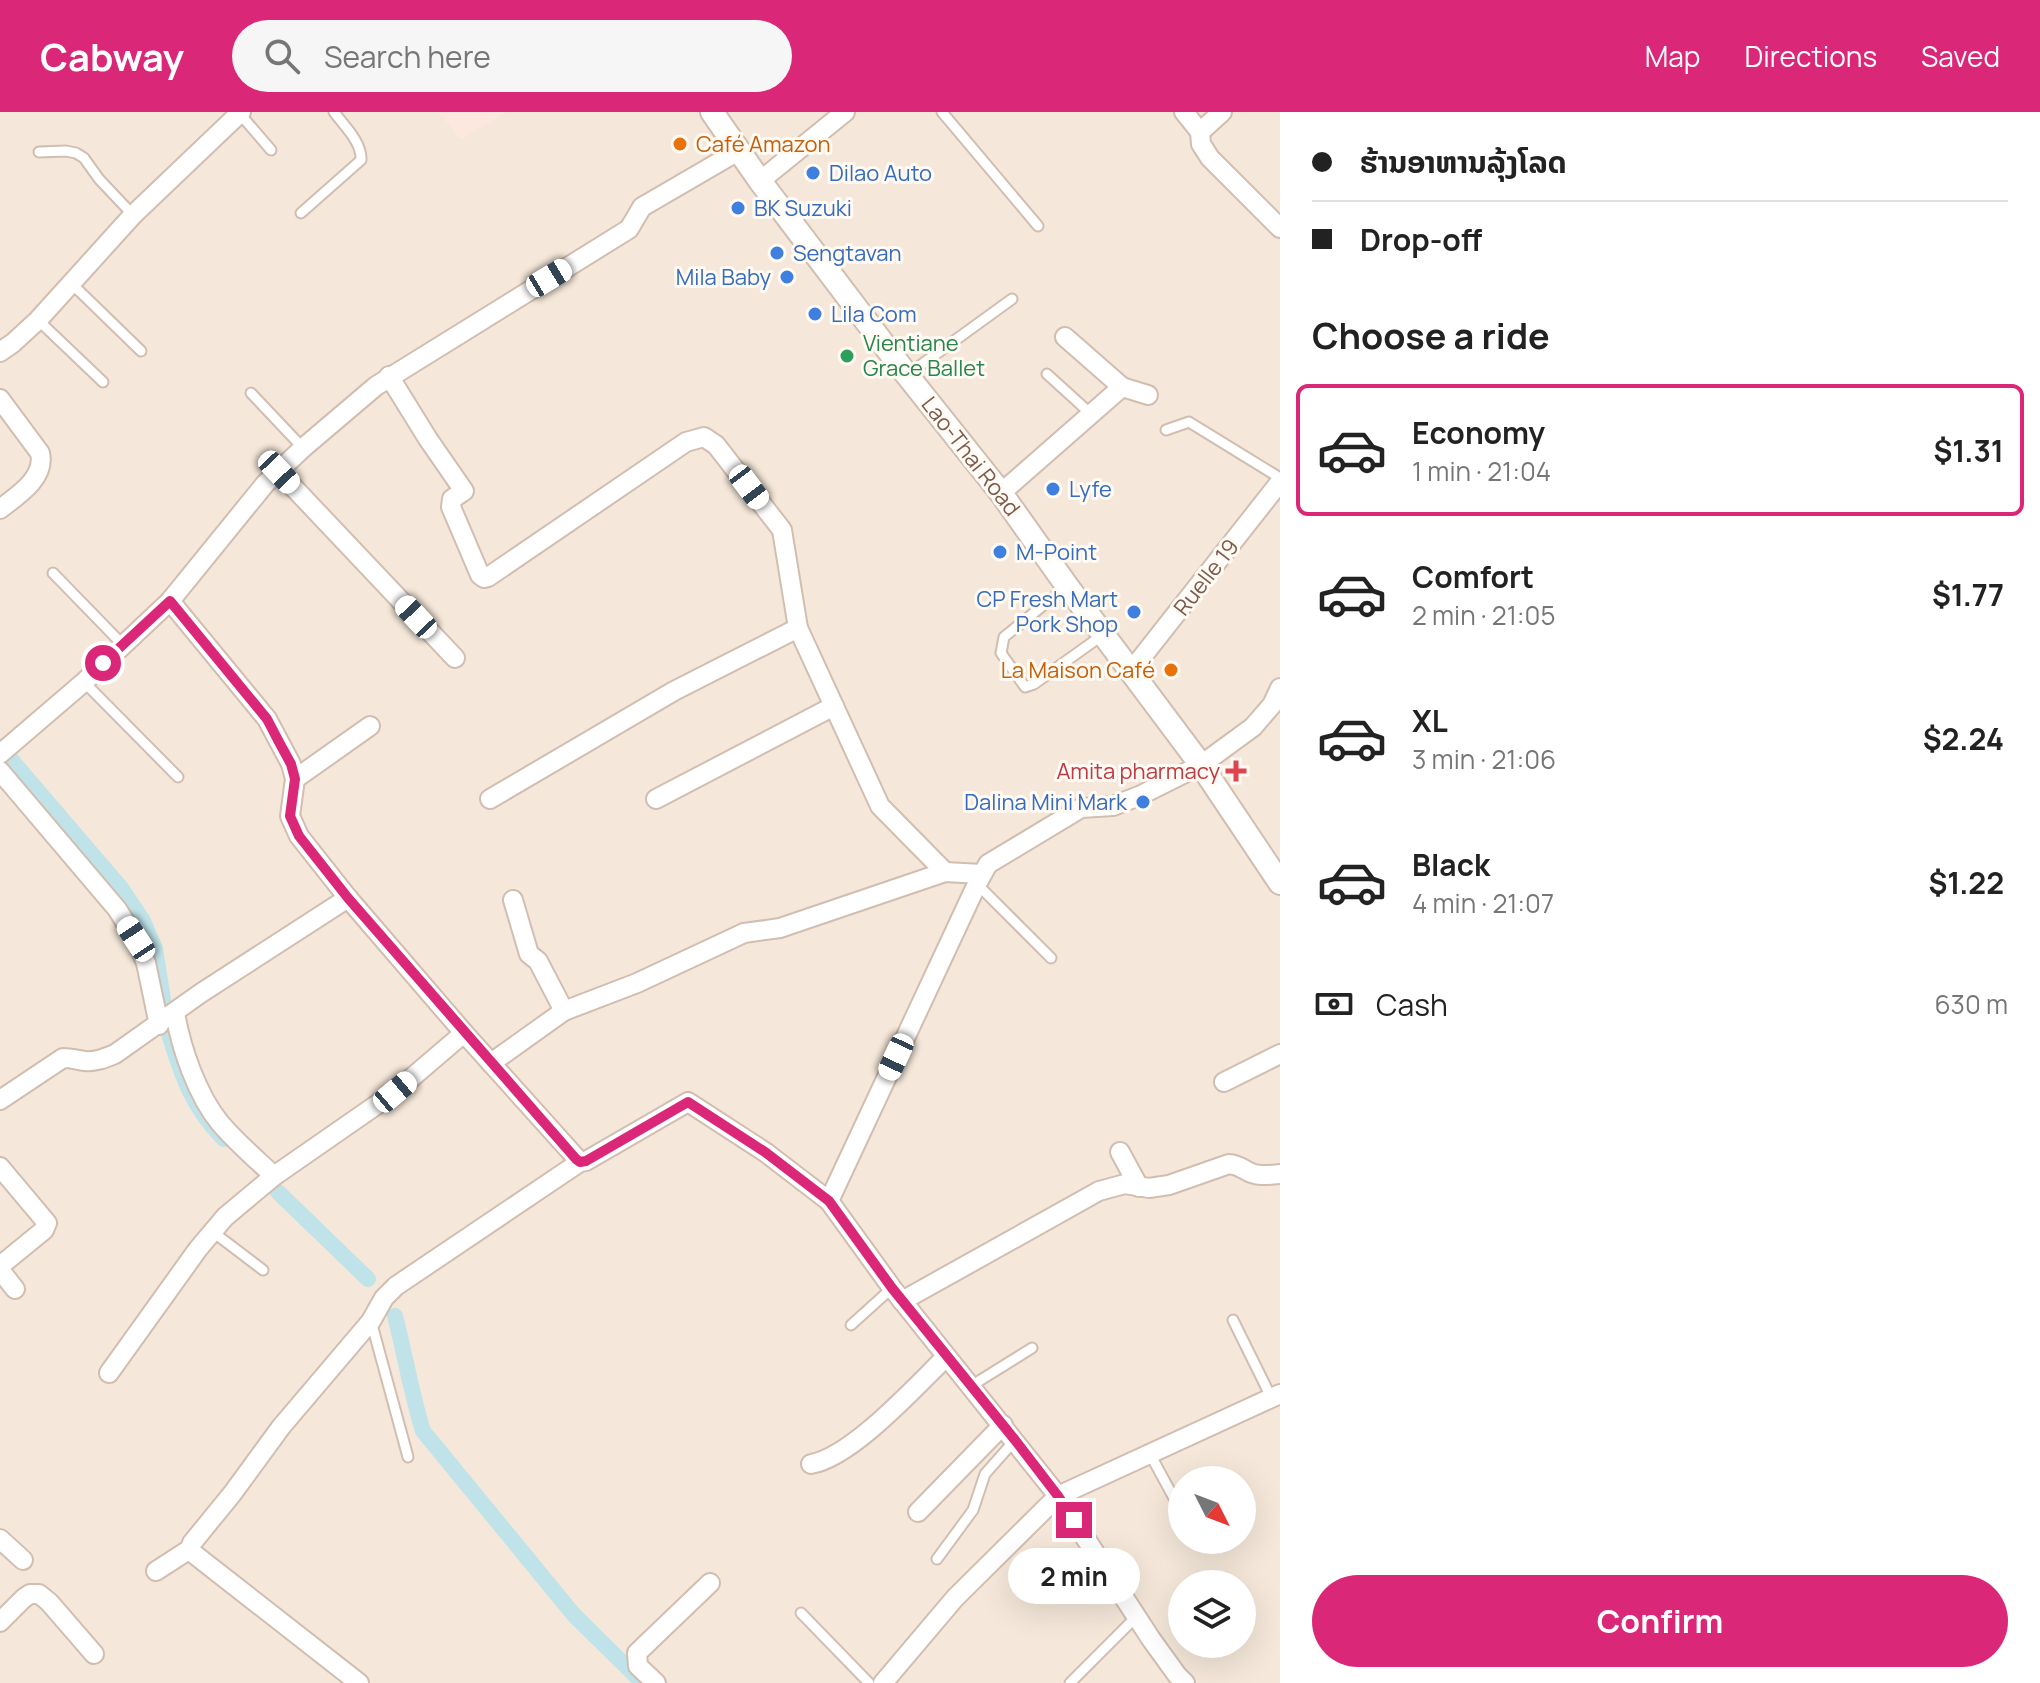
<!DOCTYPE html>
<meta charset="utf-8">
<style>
:root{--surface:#fff;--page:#f6f6f6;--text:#222;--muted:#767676;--line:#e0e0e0;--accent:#db2777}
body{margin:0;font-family:Manrope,"Noto Sans Lao",sans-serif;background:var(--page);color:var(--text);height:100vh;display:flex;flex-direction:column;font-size:30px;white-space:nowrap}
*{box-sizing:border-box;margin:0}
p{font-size:26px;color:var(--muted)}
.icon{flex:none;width:44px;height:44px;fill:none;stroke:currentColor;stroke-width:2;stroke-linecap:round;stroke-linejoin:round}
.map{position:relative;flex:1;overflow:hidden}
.panel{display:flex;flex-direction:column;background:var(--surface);width:760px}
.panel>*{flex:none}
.banner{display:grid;align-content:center;height:176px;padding:0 32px;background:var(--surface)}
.needle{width:52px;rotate:132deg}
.fabs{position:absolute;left:1168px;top:1354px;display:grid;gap:16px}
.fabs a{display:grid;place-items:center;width:88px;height:88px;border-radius:50%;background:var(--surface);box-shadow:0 8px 32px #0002;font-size:40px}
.end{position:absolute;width:36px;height:36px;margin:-18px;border:10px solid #db2777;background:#fff;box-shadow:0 0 0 4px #fff}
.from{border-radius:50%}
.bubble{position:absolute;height:56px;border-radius:28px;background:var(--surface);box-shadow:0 8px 32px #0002;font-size:26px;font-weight:700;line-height:56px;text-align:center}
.car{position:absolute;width:24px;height:48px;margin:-24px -12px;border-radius:10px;box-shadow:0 0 6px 2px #0007;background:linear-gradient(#fff 24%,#345 0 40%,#fff 0 76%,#345 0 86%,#fff 0)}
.banner b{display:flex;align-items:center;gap:28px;height:76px;font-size:30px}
.banner b+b{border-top:2px solid var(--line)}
.banner i{width:20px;height:20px;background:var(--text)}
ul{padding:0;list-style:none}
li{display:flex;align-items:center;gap:24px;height:132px;margin:0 16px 12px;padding:0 16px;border:4px solid transparent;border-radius:12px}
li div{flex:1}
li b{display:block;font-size:30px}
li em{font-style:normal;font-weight:700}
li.on{border-color:var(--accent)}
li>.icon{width:72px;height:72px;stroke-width:1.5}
h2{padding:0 32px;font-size:36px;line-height:96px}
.pay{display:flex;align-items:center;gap:20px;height:88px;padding:0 32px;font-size:30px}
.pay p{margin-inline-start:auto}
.button{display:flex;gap:16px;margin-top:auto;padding:16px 32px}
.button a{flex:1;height:92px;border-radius:48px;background:var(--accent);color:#fff;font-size:32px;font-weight:700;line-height:92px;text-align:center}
header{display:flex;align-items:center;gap:48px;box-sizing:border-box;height:112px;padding:0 40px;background:var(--accent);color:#fff}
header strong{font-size:38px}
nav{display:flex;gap:44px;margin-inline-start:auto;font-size:28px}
.search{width:560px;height:72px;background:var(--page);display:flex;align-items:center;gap:20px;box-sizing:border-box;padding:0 28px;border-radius:44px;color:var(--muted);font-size:30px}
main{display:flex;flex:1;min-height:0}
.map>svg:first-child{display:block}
.residential{fill:#f5e8da;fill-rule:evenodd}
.commercial{fill:#fde8e0}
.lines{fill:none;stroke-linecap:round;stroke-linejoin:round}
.canal{stroke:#bfe3e8;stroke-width:16}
.service-casing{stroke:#d1beb0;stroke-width:13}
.minor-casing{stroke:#d1beb0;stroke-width:22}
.tertiary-casing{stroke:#d1beb0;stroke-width:26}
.service{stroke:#fff;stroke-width:9}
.minor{stroke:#fff;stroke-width:18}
.tertiary{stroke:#fff;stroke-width:22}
.route{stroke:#db2777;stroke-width:10}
.food-dot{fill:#e8710a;stroke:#fffaf3;stroke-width:3}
.shop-dot{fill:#3f7fe0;stroke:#fffaf3;stroke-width:3}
.leisure-dot{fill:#2e9e5b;stroke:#fffaf3;stroke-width:3}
.health-dot{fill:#e0444e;stroke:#fffaf3;stroke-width:3}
.labels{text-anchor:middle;stroke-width:6;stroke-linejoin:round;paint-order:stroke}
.food-label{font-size:22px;fill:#c56008;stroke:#fffaf3;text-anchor:start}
.shop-label{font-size:22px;fill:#366cbe;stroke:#fffaf3;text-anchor:start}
.leisure-label{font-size:22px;fill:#27864d;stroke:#fffaf3;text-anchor:start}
.street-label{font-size:22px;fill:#7a5c4d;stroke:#fffaf3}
.health-label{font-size:22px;fill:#be3a42;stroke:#fffaf3;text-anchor:end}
</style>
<header>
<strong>Cabway</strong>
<div class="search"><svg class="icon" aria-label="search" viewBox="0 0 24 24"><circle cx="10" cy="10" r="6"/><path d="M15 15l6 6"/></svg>Search here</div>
<nav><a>Map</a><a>Directions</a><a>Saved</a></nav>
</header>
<main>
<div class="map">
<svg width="1280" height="1571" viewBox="0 0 1280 1571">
<rect width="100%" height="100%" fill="#fdf6ec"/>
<path class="residential" d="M0,0H1280V1571H0ZM1182,1368H1242V1428H1182ZM1182,1472H1242V1532H1182Z"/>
<path class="commercial" d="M439,0H506L461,27Z"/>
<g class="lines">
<g class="canal">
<path d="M8,644L121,776L143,809L155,837L164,894"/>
<path d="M169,922C182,964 192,995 224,1027"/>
<path d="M278,1080L368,1167"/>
<path d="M395,1204C405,1242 411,1281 423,1319L574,1503L643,1571"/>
</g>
<g class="service-casing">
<g id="service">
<path d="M942,0L1038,114"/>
<path d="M240,2L271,38"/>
<path d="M39,40L66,39L76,41L84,46L99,67L133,103"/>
<path d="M301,101L361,48C362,30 344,14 334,0"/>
<path d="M71,171L141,239"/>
<path d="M38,208L103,270"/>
<path d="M1047,262L1091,302"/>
<path d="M907,263L1012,187"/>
<path d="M251,281L303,336"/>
<path d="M1166,318L1189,310L1280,366"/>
<path d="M53,461L123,533"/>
<path d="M1066,475L1004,525L1001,541L1025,575L1034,572L1104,522"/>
<path d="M84,570L178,665"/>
<path d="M977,772L1051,846"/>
<path d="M213,1120L263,1158"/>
<path d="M1233,1208L1271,1285"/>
<path d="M371,1209L408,1345"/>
<path d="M851,1213L892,1176"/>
<path d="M971,1274L1032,1236"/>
<path d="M1150,1342L1182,1401"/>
<path d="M937,1447L973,1398L985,1362L1015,1328"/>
<path d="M801,1501L869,1571"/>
<path d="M1070,1571L1137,1504"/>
</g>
</g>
<g class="minor-casing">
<g id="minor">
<path d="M1184,0L1200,20L1201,32L1210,46L1280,116"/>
<path d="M1200,20L1222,0"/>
<path d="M760,69L845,0"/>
<path d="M1065,225L1122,275L1148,283"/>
<path d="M0,240L13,231L38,208L133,103L241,0"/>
<path d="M389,264L428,327L464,379L452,387L451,395L480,463L484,466L488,465L686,330L704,325L716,333L782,418L798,516L880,694L945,760"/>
<path d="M0,287L40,341C46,366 17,384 0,397"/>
<path d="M279,360L455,546"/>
<path d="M1001,381L1122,275"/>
<path d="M170,489L267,607L291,652L295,667L290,704L299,724L348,786L464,921L580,1050"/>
<path d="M1131,559L1280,370"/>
<path d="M0,642L84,570L170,489L265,372L303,336L376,274L629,117L642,95L740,38"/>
<path d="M0,659L117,797L136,827L146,851L159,913"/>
<path d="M295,667L370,614"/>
<path d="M490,687L674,579L798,516"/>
<path d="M656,687L834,594"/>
<path d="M513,788L529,842L538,849L564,899"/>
<path d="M175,901C181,936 197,983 220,1011C236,1030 256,1047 274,1064"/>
<path d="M491,951L564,899L637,871L744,821L780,816L945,760L982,762"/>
<path d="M1224,970L1280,942"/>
<path d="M0,988L63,946C71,946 77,948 85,949C96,950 105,946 115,942L201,881L348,786"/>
<path d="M1120,1040L1139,1075"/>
<path d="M0,1055L47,1111L44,1118L0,1154"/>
<path d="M829,1089L977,772L988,752L1081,696L1113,694L1139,684L1201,653L1253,615L1272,593L1280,576"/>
<path d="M0,1158L15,1177"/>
<path d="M902,1189L1099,1079L1125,1072L1149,1076L1169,1073L1229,1052C1238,1053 1240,1055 1247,1059C1257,1065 1269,1063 1280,1062"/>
<path d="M109,1261L198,1137L225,1105L274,1064L395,980L464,921"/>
<path d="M811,1352C852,1345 915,1275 946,1245"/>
<path d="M918,1400L1003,1313"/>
<path d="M0,1427L23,1448"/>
<path d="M156,1459L190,1437"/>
<path d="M0,1510L24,1486L30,1482H39L49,1490L94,1542"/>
<path d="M359,1571L194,1442L190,1437L192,1431L232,1382L281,1315L371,1209L384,1186L396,1174L580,1050L586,1049L688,990L765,1040L829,1089L892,1176L1058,1384L1151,1527L1177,1563L1185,1571"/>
<path d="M656,1571L638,1554L637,1541L710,1471"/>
<path d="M883,1571L955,1486L1058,1384L1280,1282"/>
</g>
</g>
<g class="tertiary-casing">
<path id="tertiary" d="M712,0L760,69L907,263L1001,381L1067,474L1201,653L1280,771"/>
</g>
<use href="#service" class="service"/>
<use href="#minor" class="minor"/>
<use href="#tertiary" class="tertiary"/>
</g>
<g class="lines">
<path class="route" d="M103,551L170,489L267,607L279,630L291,652L295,667L290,704L299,724L348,786L576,1047L580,1050L586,1049L688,990L765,1040L829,1089L892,1176L1015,1328L1058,1384L1074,1408"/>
</g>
<g class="food-dot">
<circle cx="680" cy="32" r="8"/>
<circle cx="1171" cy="558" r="8"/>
</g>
<g class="shop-dot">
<circle cx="813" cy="61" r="8"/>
<circle cx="738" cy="96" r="8"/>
<circle cx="777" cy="141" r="8"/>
<circle cx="787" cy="165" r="8"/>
<circle cx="815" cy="202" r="8"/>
<circle cx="1053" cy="377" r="8"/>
<circle cx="1000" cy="440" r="8"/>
<circle cx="1134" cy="500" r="8"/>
<circle cx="1143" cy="690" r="8"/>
</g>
<circle class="leisure-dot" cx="847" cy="244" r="8"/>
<path class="health-dot" d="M1232 647h8v8h8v8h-8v8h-8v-8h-8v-8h8z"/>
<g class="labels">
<g class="food-label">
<text x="696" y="40">Café Amazon</text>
<text x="1155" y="566" text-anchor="end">La Maison Café</text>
</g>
<g class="shop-label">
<text x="829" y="69">Dilao Auto</text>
<text x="754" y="104">BK Suzuki</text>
<text x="793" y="149">Sengtavan</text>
<text x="771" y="173" text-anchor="end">Mila Baby</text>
<text x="831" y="210">Lila Com</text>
<text x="1069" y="385">Lyfe</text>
<text x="1016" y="448">M-Point</text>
<text x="1118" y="495" text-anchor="end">CP Fresh Mart<tspan x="1118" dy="25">Pork Shop</tspan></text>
<text x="1127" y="698" text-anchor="end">Dalina Mini Mark</text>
</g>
<g class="leisure-label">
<text x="863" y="239">Vientiane<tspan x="863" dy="25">Grace Ballet</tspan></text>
</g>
<g class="street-label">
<text transform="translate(971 344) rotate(52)" y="8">Lao-Thai Road</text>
<text transform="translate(1206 465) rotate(-52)" y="8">Ruelle 19</text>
</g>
<g class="health-label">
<text x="1220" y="667">Amita pharmacy</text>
</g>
</g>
</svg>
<div class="fabs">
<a><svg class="needle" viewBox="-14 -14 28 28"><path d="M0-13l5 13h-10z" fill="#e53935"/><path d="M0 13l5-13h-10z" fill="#767676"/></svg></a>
<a><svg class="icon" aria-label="layers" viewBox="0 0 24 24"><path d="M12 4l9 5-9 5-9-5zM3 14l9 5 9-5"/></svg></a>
</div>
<i class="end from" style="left:103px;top:551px"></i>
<i class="end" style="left:1074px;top:1408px"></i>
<div class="bubble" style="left:1008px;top:1436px;width:132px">2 min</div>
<i class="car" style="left:549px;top:166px;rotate:59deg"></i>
<i class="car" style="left:279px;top:360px;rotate:137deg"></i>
<i class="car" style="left:749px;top:375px;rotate:143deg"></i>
<i class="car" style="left:416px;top:505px;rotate:317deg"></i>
<i class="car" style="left:136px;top:827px;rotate:327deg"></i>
<i class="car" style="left:896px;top:945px;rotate:205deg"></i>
<i class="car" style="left:395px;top:980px;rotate:50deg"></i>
</div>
<section class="panel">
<div class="banner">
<b><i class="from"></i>ຮ້ານອາຫານລຸ້ງໂລດ</b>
<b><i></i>Drop-off</b>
</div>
<h2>Choose a ride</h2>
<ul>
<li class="on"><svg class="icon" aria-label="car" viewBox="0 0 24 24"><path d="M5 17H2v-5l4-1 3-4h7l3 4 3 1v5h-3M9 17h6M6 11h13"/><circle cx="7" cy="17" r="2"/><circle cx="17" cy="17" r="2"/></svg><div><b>Economy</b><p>1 min · 21:04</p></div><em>$1.31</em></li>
<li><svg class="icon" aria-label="car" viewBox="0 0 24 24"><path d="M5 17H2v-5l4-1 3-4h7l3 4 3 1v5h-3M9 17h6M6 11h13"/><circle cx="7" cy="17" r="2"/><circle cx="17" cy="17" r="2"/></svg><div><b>Comfort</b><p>2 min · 21:05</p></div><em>$1.77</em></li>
<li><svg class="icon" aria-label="car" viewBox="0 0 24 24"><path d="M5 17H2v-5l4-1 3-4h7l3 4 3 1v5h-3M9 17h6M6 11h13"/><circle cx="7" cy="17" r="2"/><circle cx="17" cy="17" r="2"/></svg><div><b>XL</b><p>3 min · 21:06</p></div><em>$2.24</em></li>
<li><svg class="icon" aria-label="car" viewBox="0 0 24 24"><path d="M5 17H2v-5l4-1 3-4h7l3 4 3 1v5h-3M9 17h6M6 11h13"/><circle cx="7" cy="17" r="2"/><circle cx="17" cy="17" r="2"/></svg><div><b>Black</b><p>4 min · 21:07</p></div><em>$1.22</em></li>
</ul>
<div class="pay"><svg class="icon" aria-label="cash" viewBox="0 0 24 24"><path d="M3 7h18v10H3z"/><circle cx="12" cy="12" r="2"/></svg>Cash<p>630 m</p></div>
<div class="button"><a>Confirm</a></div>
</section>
</main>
